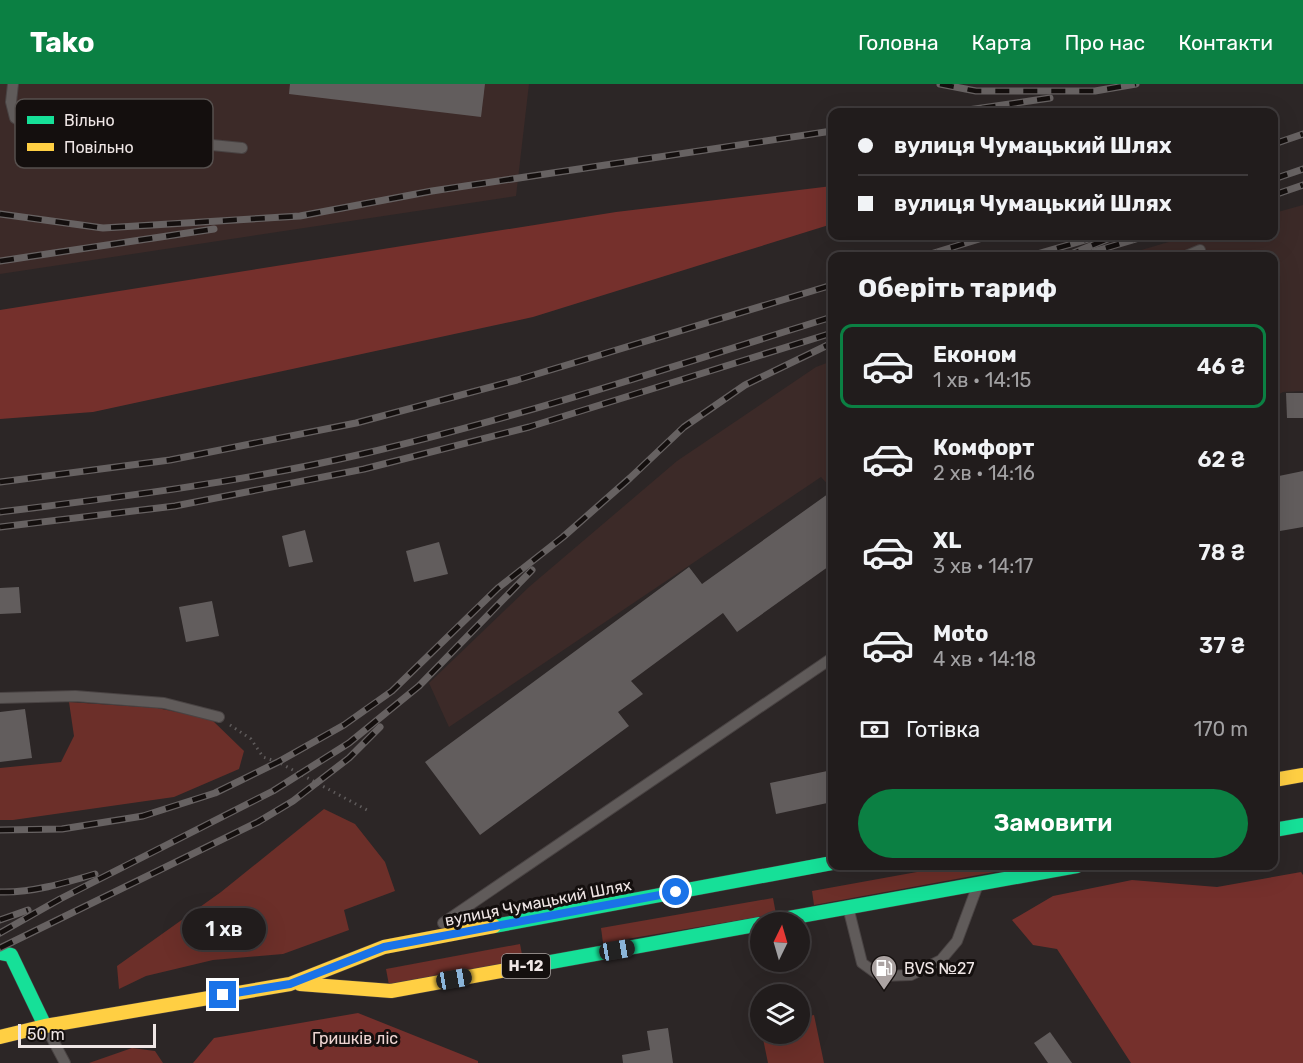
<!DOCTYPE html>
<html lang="uk">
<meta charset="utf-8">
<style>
:root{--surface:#211c1c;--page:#292525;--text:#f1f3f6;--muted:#a2a1a3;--line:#3e3a3b;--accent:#0b8043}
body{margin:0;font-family:Rubik,sans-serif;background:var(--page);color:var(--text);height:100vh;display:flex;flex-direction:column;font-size:22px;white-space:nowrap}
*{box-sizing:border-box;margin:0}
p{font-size:20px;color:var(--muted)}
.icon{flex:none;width:33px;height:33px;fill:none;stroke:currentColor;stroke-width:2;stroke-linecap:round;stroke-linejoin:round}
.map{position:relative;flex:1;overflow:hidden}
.details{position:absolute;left:828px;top:168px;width:450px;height:618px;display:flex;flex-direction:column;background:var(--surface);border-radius:12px;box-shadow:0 6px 24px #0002,0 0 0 2px var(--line)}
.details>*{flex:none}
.hud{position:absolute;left:828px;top:24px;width:450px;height:132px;border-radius:12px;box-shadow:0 6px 24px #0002,0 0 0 2px var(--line);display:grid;align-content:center;height:132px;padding:0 30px;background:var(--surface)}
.needle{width:39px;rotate:5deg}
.buttons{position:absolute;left:750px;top:828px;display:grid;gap:12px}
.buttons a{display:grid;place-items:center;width:60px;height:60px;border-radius:50%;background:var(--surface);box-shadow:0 6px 24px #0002,0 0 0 2px var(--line);font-size:30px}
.scale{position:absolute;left:18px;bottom:15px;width:138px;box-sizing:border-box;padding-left:6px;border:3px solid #efe6e5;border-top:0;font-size:16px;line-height:21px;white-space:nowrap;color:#efe6e5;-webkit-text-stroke:4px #140f0e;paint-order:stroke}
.end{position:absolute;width:27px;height:27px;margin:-14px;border:8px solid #1a73e8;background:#fff;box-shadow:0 0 0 3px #fff}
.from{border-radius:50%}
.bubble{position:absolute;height:42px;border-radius:21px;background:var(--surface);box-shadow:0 6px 24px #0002,0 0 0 2px var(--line);font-size:20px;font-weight:600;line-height:42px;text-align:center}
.car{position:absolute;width:18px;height:36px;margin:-18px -9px;border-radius:8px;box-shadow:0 0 4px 2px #0007;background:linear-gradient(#222 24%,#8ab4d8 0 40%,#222 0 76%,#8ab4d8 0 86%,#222 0)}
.hud b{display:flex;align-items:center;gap:21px;height:57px;font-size:22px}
.hud b+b{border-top:2px solid var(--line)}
.hud i{width:15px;height:15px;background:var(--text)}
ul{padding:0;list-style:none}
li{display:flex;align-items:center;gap:18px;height:84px;margin:0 12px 9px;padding:0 18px;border:3px solid transparent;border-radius:12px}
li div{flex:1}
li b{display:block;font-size:22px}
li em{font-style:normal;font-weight:600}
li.on{border-color:var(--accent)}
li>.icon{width:54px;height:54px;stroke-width:1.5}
h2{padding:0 30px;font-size:27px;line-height:72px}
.pay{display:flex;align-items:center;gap:15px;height:66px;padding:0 30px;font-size:22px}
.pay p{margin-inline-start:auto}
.cta{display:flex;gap:12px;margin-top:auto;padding:12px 30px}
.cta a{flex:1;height:69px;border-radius:36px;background:var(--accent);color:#fff;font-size:24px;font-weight:600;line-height:69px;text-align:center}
header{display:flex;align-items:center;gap:36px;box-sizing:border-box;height:84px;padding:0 30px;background:var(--accent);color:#fff}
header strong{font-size:28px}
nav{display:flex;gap:33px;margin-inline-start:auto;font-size:21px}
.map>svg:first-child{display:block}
.built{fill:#3c2a28}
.green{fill:#6c2f29}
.forest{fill:#75302c}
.building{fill:#625d5d}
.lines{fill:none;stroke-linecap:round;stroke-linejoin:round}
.lane-casing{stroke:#494343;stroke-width:12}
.fast-casing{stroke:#494343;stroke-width:15}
.slow-casing{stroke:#494343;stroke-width:15}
.path{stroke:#5f5b5b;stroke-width:3;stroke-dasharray:1.5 4.5;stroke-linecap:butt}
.lane{stroke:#605b5a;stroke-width:10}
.fast{stroke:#16e098;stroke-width:14}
.slow{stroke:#ffcf43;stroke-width:14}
.rail-casing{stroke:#676262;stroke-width:7}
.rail{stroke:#140f0e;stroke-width:4.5;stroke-dasharray:14;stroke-linecap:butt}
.route{stroke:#1a73e8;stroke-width:8}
.labels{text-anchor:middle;stroke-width:6;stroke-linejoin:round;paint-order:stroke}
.shield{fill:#140f0e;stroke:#ada6a4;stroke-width:1.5}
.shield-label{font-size:15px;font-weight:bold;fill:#efe6e5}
.street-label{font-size:16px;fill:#efe6e5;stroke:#140f0e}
.poi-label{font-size:16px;fill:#efe6e5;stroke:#140f0e;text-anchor:start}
.park-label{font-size:16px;fill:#efd6d3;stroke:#140f0e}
.key{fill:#140f0e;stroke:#56504e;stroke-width:1.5}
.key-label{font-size:16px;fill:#efe6e5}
</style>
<header>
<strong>Tako</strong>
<nav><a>Головна</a><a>Карта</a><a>Про нас</a><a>Контакти</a></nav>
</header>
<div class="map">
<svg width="1303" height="979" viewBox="0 0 1303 979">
<rect width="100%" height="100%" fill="#2c2626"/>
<g class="built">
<path d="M0,0H529L516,112L0,190Z"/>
<path d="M1303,121V307L1283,308L1274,313V172H1121L1189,152H1274V129Z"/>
<path d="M832,277V405L821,393L449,643L429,599L529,503L677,377L816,283Z"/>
</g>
<g class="green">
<path d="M69,618L157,624L211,635L244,667L239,685L174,713L13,736H0V684L61,678L74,652Z"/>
<path d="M324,725L355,740L385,778L395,807L344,826L349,846L283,870L213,876L146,892L119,905L117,882L221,808Z"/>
<path d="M950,782H1027L814,821L812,807Z"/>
<path d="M773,814L776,830L603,859L601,844Z"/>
<path d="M520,860L523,876L389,901L386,885Z"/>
<path d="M814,931L824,979H768L762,950H800V934Z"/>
<path d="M132,964L155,967L163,979H89Z"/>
</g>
<g class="forest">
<path d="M832,102V140L533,233L93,328L0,335V226L616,128Z"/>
<path d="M1301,788L1303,791V979H1131L1057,865L1033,861L1012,836L1053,812L1132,796L1217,803Z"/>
<path d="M358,929L478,977V979H193L214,954Z"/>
</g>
<g class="building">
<path d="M290,0H485L481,33L289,10Z"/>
<path d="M1286,309H1303V334H1287Z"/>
<path d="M1303,387V443L1280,447L1274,411V393Z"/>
<path d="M832,407V480L737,548L723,529L631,597L643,610L618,628L629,642L480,751L425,678L689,483L702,500Z"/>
<path d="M305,446L313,478L289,483L282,452Z"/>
<path d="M439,458L448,490L414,498L406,467Z"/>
<path d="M19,503L21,529L0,530V504Z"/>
<path d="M212,517L219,552L186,558L179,523Z"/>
<path d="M25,625L32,674L0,678V628Z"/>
<path d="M832,686V718L776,730L770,699Z"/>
<path d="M668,944L673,979H623L622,971L650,966L647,947Z"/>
<path d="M1050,948L1072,979H1048L1034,959Z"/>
</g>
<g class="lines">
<g class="lane-casing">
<g id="lane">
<path d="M13,0L11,18L15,34L31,43L242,64"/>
<path d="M1186,172L1200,166"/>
<path d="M0,614L75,612L164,619L219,633"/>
<path d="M849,827L862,879L880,892L911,891L941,876L957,857L976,806"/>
<path d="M443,839L832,574"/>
<path d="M47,945L65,979"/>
</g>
</g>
<g class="fast-casing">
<g id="fast">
<path d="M1274,746L1303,741"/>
<path d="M767,838L1077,782"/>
<path d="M494,842L832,779"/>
<path d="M0,869L11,871L45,942"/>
<path d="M540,880L760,840"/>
</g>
</g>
<g class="slow-casing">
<g id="slow">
<path d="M1274,696L1303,691"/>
<path d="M300,900L391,907L540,880"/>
<path d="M0,953L45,942L290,900L384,863L494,842"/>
</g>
</g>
<path class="path" d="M230,641L251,655L263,673L278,678L367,726"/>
<use href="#lane" class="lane"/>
<use href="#fast" class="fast"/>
<use href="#slow" class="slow"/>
<g class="rail-casing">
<g id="rail">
<path d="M940,0L976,7H1095L1136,0"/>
<path d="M954,28L1050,14"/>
<path d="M1274,60L1303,50"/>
<path d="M1274,95L1303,85"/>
<path d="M1274,111L1303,101"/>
<path d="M0,130L103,144L300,132L432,107L832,47"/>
<path d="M924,172L989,152"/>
<path d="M1030,172L1099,152"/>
<path d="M1066,172L1115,152"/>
<path d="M1079,172L1146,152"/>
<path d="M0,177L214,145"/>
<path d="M0,398L170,376L356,339L517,296L832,201"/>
<path d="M0,428C121,413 243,398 362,370C521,333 677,281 832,233"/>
<path d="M0,443L175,422L364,385L529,343L832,249"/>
<path d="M0,746L62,745L143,732L215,709L278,678L344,641L392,607L498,504L563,453L630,394L684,343L745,301L832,259"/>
<path d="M0,808C31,809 65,799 95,790"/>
<path d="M0,836L28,826"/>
<path d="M0,849L60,815L273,707L349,659L419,602L532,486"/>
<path d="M0,864L258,738L293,717L349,674L380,643"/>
</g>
</g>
<use href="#rail" class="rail"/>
</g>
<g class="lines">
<path class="route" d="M223,911L290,900L384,863L676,808"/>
</g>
<defs>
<g id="fuel-pin" transform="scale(1.35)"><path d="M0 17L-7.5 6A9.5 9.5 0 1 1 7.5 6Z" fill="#aba3a2" stroke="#140f0e"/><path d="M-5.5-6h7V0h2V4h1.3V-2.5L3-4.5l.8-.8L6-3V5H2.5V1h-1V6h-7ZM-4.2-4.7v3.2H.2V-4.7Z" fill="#fff"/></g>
</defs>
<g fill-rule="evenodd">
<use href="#fuel-pin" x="884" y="884"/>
</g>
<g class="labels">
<rect class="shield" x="502" y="870" width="48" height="24" rx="4.5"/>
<g class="shield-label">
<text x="526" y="887">Н-12</text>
</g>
<g class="street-label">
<text transform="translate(538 818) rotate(-11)" y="6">вулиця Чумацький Шлях</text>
</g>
<g class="poi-label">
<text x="904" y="890">BVS №27</text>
</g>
<g class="park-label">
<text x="355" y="960">Гришків ліс</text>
</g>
</g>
<rect x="15" y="15" width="198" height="69" rx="9" class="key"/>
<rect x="27" y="32" width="27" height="8" fill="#16e098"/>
<rect x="27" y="59" width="27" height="8" fill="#ffcf43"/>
<g class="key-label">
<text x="64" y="42">Вільно</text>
<text x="64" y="69">Повільно</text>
</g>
</svg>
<div class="buttons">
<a><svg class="needle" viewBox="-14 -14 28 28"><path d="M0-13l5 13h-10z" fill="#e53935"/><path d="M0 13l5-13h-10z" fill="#a2a1a3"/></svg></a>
<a><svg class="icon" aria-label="layers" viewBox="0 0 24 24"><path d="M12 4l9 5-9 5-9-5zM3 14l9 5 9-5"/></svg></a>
</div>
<div class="scale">50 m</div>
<i class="end from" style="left:676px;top:808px"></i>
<i class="end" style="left:223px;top:911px"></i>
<div class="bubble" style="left:182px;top:824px;width:84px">1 хв</div>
<i class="car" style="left:617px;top:866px;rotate:80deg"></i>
<i class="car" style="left:454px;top:895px;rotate:80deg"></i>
<div class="hud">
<b><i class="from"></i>вулиця Чумацький Шлях</b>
<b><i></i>вулиця Чумацький Шлях</b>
</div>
<section class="details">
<h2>Оберіть тариф</h2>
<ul>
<li class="on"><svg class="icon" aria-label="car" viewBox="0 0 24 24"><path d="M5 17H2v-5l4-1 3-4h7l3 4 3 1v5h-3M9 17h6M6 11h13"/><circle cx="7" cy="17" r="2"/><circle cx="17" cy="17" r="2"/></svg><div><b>Економ</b><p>1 хв · 14:15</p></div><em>46 ₴</em></li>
<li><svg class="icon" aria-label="car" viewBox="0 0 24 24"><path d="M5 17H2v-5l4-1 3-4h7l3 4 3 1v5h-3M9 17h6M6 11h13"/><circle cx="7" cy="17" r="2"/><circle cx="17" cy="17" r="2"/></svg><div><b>Комфорт</b><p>2 хв · 14:16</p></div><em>62 ₴</em></li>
<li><svg class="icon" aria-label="car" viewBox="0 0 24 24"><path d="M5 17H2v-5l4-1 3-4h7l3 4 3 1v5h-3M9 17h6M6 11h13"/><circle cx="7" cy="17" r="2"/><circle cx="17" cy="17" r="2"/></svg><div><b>XL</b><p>3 хв · 14:17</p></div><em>78 ₴</em></li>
<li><svg class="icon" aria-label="car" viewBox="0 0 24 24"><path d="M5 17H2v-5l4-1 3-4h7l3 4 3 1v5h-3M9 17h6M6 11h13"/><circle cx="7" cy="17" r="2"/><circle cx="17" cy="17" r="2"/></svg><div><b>Moto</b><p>4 хв · 14:18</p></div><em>37 ₴</em></li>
</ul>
<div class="pay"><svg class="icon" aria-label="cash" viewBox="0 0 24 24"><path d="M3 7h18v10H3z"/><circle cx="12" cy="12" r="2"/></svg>Готівка<p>170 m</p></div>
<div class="cta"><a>Замовити</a></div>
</section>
</div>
